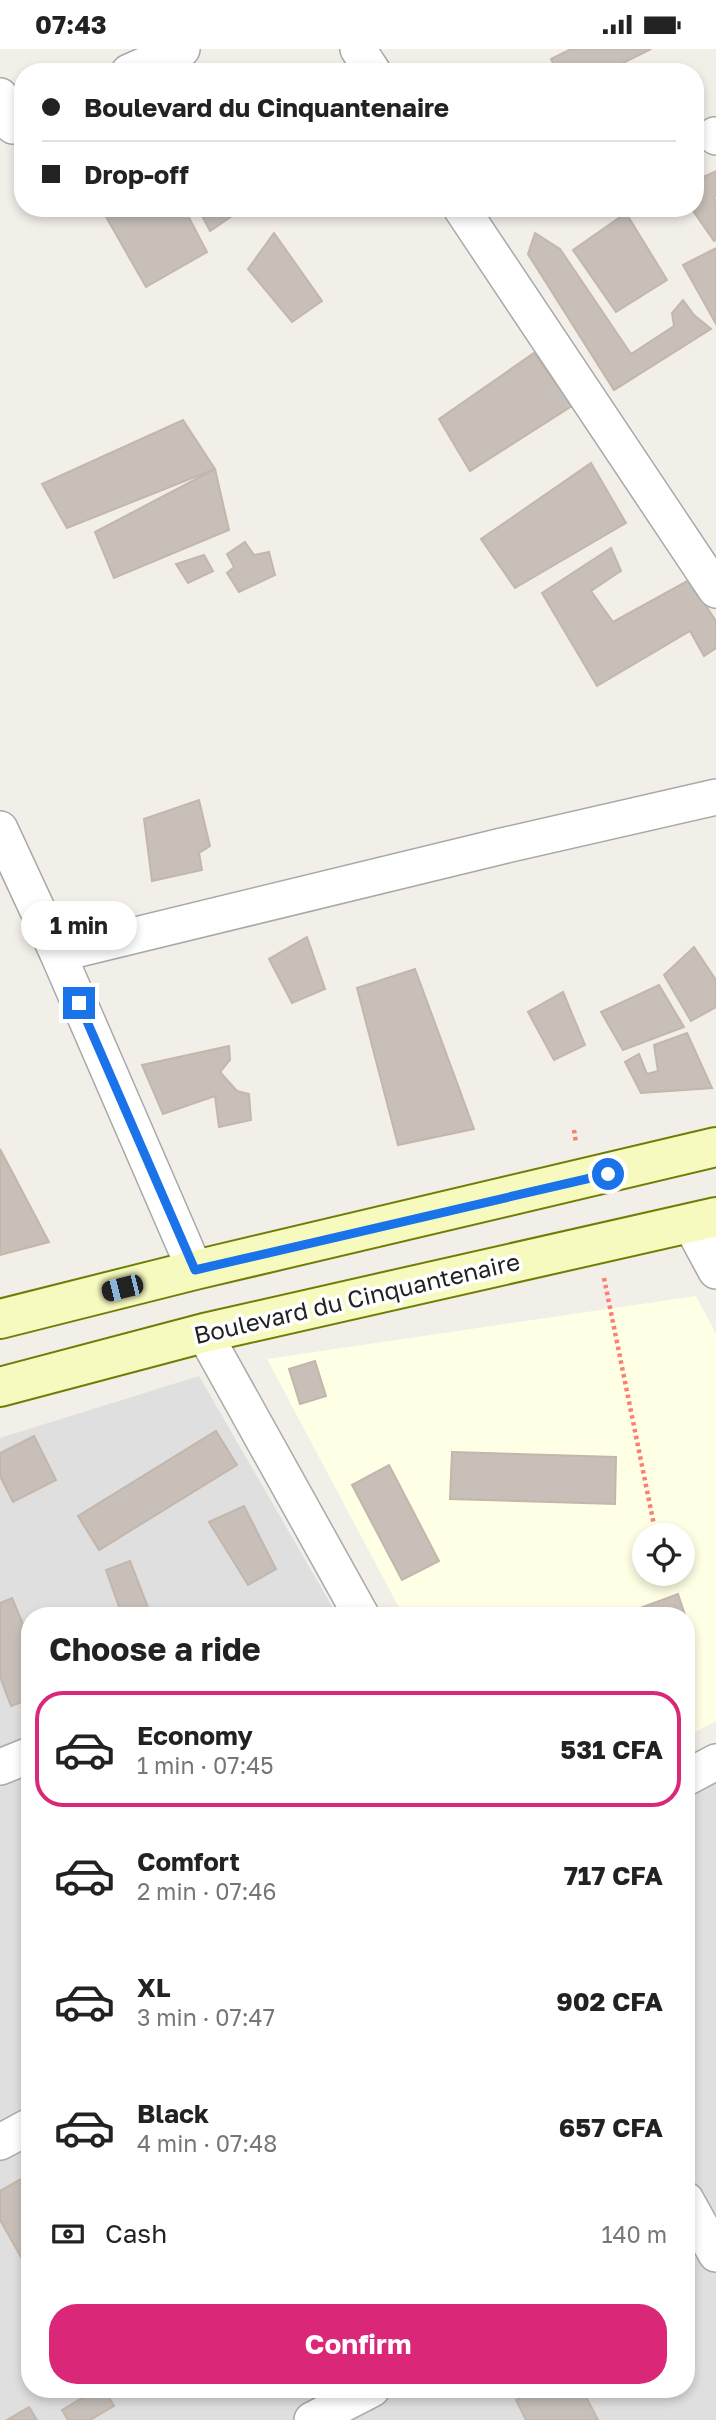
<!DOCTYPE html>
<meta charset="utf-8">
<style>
:root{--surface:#fff;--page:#f2f2f2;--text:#222;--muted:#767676;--line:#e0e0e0;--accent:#db2777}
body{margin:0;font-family:"Golos Text",sans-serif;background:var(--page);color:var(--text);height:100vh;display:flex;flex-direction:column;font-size:26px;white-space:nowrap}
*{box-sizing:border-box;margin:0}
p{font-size:23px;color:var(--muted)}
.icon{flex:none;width:38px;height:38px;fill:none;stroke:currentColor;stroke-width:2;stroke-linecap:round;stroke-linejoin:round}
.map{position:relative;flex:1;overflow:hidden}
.side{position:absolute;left:21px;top:1558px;width:674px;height:791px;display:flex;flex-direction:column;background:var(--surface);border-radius:28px;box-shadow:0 4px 10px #0003}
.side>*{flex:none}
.top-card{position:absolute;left:14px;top:14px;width:690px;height:154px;border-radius:28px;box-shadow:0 4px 10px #0003;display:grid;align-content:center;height:154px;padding:0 28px;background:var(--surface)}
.buttons{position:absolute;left:632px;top:1474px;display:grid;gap:14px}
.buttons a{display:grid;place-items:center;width:63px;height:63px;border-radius:50%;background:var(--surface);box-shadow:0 4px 10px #0003;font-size:35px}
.end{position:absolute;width:32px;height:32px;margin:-16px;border:9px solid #1a73e8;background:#fff;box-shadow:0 0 0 4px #fff}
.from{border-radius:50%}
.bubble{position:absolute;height:49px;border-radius:24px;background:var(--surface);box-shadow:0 4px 10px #0003;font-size:23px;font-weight:700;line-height:49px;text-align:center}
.car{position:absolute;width:21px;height:42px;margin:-21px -10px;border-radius:9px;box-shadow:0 0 5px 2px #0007;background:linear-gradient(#222 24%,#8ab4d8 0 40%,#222 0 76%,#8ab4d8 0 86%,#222 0)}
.top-card b{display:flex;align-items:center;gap:24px;height:66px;font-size:26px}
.top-card b+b{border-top:2px solid var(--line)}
.top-card i{width:18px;height:18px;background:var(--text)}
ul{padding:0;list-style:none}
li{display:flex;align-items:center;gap:21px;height:116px;margin:0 14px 10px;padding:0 14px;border:4px solid transparent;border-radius:28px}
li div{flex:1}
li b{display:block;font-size:26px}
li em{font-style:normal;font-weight:700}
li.selected{border-color:var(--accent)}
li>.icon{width:63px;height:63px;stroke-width:1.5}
h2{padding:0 28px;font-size:32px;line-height:84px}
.pay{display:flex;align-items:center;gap:18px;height:77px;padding:0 28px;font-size:26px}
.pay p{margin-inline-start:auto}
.primary-button{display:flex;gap:14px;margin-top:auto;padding:14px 28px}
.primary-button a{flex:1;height:80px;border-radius:28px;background:var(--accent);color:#fff;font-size:28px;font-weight:700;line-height:80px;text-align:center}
.status{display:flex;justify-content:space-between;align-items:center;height:49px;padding:0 35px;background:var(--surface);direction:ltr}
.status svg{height:19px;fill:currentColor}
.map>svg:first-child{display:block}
.residential{fill:#e0dfdf}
.education{fill:#ffffe5;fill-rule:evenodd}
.building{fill:#c7bfb8;stroke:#c4b6ab;stroke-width:2}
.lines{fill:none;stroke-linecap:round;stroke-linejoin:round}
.street-casing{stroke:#a9a9a9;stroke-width:38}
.secondary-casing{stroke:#707d05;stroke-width:42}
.path{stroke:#fa8072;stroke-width:4.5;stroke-dasharray:3.5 3.5;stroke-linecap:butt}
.street{stroke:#fff;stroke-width:35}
.secondary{stroke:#f7fabf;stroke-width:38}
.route{stroke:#1a73e8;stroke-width:9}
.labels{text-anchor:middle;stroke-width:7;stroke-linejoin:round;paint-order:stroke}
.street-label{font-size:24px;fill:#222;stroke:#fff}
</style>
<div class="status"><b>07:43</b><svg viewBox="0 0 49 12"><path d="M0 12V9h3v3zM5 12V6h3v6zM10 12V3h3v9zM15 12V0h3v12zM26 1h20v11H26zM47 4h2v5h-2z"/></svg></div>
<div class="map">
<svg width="716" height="2371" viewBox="0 0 716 2371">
<rect width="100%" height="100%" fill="#f2efe9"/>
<path class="residential" d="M199,1327L337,1566H30V2340H686V1750L716,1734V2371H0V1389Z"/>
<path class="education" d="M696,1247L716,1285V1672L686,1688V1566H403L267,1310ZM644,1486H682V1524H644Z"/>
<g class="building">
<path d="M571,0H651L605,23H557L551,10Z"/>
<path d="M716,122V147L714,148L716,153V190L714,192L691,159H695V132Z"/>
<path d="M101,159H184L207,203L146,238Z"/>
<path d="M198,159H236L238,163L210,182Z"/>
<path d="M626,164L667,231L616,263L573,201Z"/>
<path d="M274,184L322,252L292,273L248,220Z"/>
<path d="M535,184L560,200L631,305L674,277L672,264L683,251L694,266L711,280L614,341L528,205Z"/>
<path d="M716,199V275L683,216Z"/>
<path d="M534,304L572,357L470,422L439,370Z"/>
<path d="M183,371L215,420L67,479L42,435Z"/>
<path d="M591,414L626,474L515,539L481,490Z"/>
<path d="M215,420L229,481L114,529L95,483Z"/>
<path d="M245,493L254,506L269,503L275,526L239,543L227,524L234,518L227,505Z"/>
<path d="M611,499L621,522L591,542L613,573L689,531L716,572V599L704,607L690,582L597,637L542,544Z"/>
<path d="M204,506L213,522L188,534L176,515Z"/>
<path d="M199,751L210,797L199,804L202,821L152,832L144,770Z"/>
<path d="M307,888L325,940L292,954L269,910Z"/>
<path d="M694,898L716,931V958L691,972L664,926Z"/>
<path d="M415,920L474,1080L398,1096L357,939Z"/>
<path d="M659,936L684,978L623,1001L601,963Z"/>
<path d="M563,943L585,996L554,1011L528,963Z"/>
<path d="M687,984L712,1039L641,1044L625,1013L639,1005L647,1025L658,1022L654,996Z"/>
<path d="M229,997L230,1011L220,1023L237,1042L249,1045L251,1071L219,1078L215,1047L163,1065L142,1016Z"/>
<path d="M0,1100L49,1193L0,1206Z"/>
<path d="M315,1312L326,1347L300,1355L289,1320Z"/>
<path d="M216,1382L237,1416L99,1501L78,1467Z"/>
<path d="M34,1387L56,1431L13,1453L0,1427V1404Z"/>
<path d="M452,1403L616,1408L615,1455L450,1450Z"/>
<path d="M389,1416L439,1512L402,1531L352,1436Z"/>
<path d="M244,1457L276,1520L248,1536L209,1473Z"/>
<path d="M130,1512L151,1566H122L106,1521Z"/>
<path d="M678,1545L685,1566H621Z"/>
<path d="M12,1549L30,1592V1650L11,1657L0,1628V1554Z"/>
<path d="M30,2125V2224L0,2171V2142Z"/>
<path d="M97,2340H104L114,2357L90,2371H68L62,2361Z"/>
<path d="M539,2340H582L598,2371H526L516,2351Z"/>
<path d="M29,2358L37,2371H7Z"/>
</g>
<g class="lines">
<g class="street-casing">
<g id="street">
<path d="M358,0L373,23"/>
<path d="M129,23L182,0"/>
<path d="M0,47L13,77"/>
<path d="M715,86L716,88"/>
<path d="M461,159L716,541"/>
<path d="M0,780L58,905L195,1221"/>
<path d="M58,905L502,797L716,748"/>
<path d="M690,1174L716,1222"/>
<path d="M204,1284L361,1566"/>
<path d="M0,1718L30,1706"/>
<path d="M686,1729L716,1713"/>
<path d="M0,2093L30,2077"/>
<path d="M686,2151L716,2205"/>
<path d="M312,2371L372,2340"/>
</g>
</g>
<g class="secondary-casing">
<g id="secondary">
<path d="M0,1270L195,1221L716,1098"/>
<path d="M0,1338L204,1284L716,1168"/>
</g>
</g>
<g class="path">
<path d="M574,1081L576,1094"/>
<path d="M604,1229L656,1486"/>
</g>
<use href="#street" class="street"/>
<use href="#secondary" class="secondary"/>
</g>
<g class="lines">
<path class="route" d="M79,954L195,1221L608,1125"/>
</g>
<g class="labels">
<g class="street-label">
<text transform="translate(357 1250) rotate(-13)" y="8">Boulevard du Cinquantenaire</text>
</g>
</g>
</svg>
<div class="buttons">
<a><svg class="icon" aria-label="locate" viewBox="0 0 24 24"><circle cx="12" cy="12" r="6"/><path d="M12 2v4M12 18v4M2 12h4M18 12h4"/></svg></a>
</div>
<i class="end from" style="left:608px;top:1125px"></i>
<i class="end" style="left:79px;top:954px"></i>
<div class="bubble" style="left:21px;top:852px;width:116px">1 min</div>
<i class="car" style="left:122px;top:1239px;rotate:256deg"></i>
<div class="top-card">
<b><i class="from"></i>Boulevard du Cinquantenaire</b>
<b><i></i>Drop-off</b>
</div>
<section class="side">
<h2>Choose a ride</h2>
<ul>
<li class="selected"><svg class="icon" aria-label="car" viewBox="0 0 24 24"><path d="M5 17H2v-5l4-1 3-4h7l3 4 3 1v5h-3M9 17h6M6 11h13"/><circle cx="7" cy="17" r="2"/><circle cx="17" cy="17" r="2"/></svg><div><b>Economy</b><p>1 min · 07:45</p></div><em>531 CFA</em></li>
<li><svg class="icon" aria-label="car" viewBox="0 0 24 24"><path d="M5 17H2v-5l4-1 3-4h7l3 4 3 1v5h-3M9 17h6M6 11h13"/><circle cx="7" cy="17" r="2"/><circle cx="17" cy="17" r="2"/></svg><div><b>Comfort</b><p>2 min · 07:46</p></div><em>717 CFA</em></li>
<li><svg class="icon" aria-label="car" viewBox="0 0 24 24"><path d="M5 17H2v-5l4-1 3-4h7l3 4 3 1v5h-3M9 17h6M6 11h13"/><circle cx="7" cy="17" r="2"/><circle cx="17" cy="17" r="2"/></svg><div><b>XL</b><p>3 min · 07:47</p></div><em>902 CFA</em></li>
<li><svg class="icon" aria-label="car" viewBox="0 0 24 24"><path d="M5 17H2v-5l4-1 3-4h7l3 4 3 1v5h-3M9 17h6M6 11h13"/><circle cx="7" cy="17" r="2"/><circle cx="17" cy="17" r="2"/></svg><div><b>Black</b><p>4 min · 07:48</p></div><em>657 CFA</em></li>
</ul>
<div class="pay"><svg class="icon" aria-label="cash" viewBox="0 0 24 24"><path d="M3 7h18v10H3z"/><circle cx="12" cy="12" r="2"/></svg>Cash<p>140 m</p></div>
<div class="primary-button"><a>Confirm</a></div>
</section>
</div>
